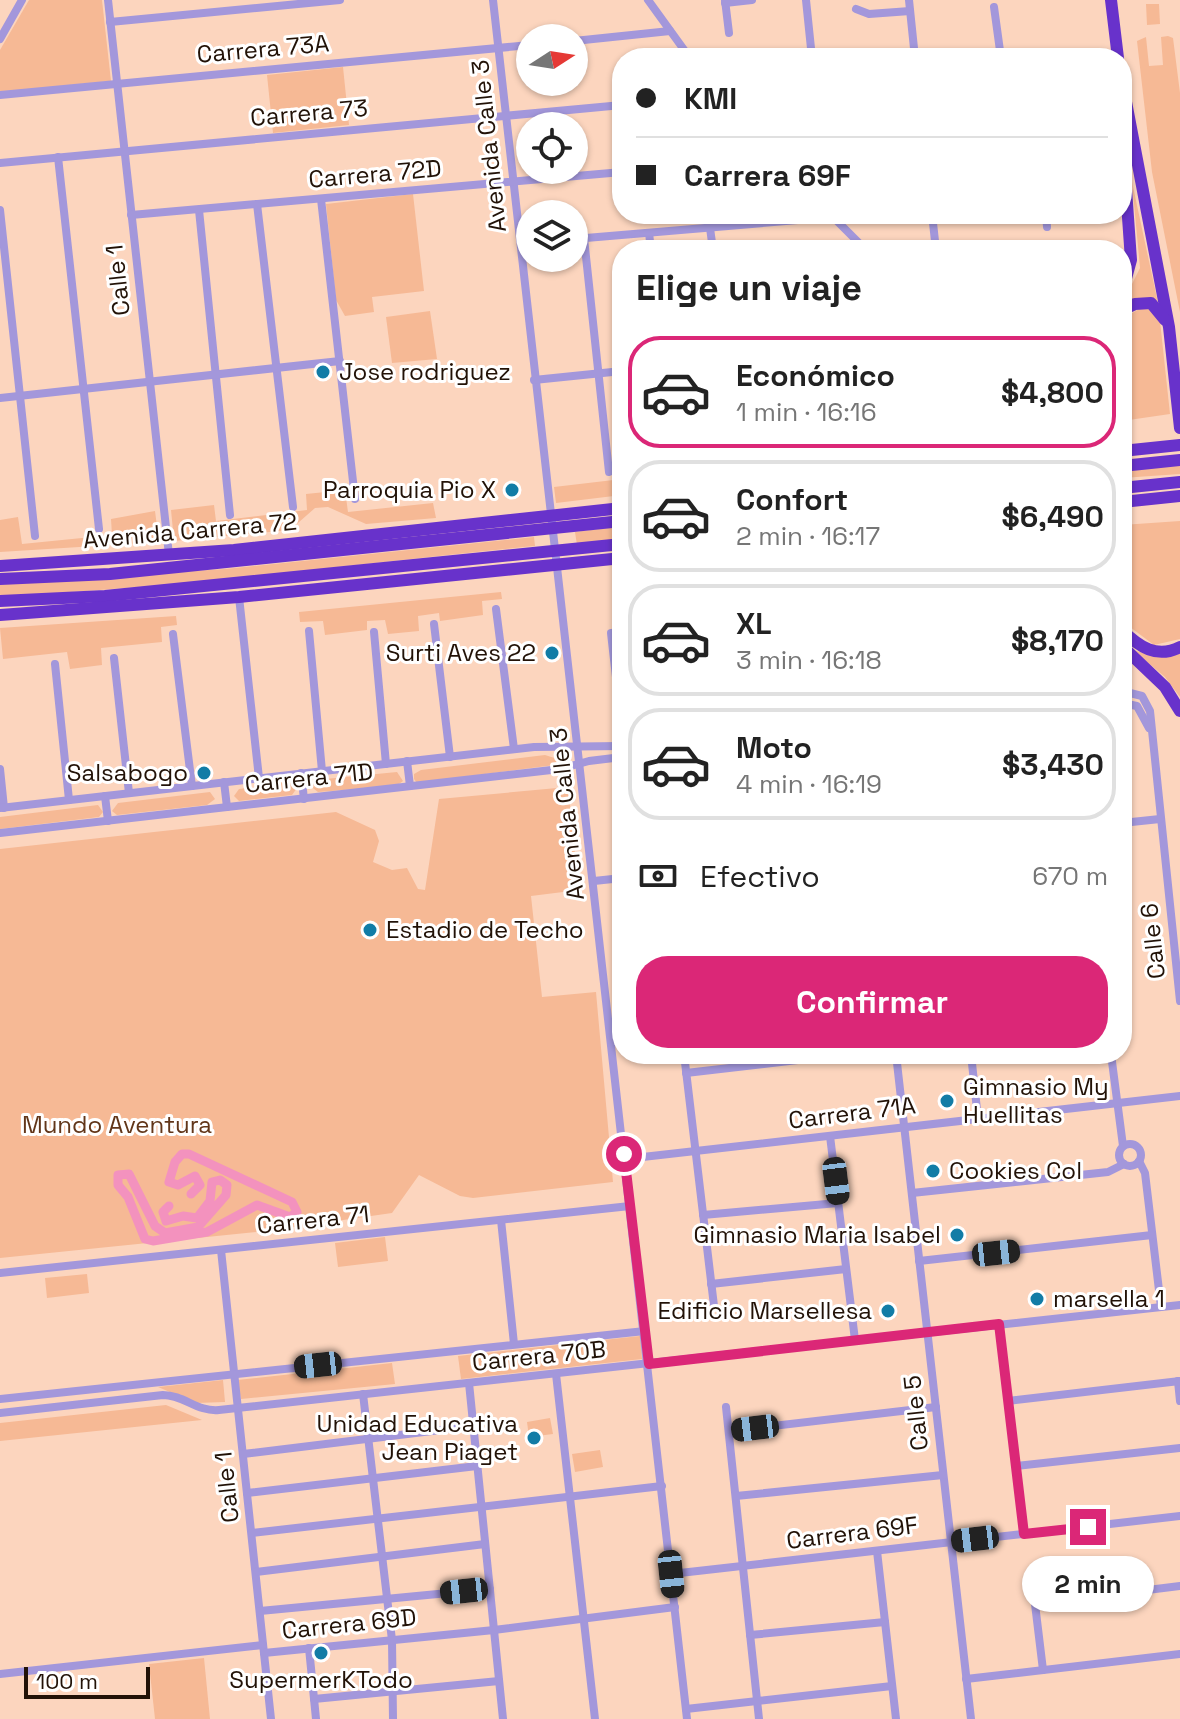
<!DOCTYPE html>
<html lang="es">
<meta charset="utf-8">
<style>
:root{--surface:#fff;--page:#f6f6f6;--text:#222;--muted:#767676;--line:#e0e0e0;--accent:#db2777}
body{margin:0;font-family:"Space Grotesk",sans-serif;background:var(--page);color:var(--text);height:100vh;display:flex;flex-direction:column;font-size:30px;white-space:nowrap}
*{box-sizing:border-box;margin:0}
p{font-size:26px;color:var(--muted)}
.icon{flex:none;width:44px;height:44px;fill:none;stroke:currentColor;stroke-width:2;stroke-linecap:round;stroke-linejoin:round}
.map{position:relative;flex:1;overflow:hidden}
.side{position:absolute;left:612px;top:240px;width:520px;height:824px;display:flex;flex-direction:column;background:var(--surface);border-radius:32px;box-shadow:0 2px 6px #0004}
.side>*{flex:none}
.top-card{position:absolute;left:612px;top:48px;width:520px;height:176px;border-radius:32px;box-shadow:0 2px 6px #0004;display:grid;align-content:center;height:176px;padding:0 24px;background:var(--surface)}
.needle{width:52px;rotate:78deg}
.buttons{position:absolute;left:516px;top:24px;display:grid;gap:16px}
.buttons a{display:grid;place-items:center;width:72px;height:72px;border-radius:50%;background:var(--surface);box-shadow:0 2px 6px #0004;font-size:40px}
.scale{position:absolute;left:24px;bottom:20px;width:126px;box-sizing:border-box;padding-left:8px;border:4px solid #221207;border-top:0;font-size:22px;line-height:28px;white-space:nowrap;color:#221207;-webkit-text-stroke:6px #fff;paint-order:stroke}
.end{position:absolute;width:36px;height:36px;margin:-18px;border:10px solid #db2777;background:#fff;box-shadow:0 0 0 4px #fff}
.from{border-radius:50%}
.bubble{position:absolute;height:56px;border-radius:28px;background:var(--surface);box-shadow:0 2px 6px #0004;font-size:26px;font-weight:700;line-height:56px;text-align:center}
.car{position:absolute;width:24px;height:48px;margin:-24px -12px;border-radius:10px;box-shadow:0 0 6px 2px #0007;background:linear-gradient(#222 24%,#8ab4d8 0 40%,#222 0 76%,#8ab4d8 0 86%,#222 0)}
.top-card b{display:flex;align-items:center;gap:28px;height:76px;font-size:30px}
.top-card b+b{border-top:2px solid var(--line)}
.top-card i{width:20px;height:20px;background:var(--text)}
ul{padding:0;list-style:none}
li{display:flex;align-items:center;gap:24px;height:112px;margin:0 16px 12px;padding:0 8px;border:4px solid var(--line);border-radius:32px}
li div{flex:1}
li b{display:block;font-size:30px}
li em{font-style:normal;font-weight:700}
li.on{border-color:var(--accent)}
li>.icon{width:72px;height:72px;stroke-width:1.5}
h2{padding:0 24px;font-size:36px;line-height:96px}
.pay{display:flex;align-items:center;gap:20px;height:88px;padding:0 24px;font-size:30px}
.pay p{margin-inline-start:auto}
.action{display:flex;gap:16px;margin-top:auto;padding:16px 24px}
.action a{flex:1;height:92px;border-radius:32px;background:var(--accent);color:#fff;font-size:32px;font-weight:700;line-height:92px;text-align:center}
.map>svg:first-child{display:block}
.green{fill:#f6b995}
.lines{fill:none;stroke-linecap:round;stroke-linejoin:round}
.canal{stroke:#f392be;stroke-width:9}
.minor{stroke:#a397db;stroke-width:8}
.highway{stroke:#6832cb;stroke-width:12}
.route{stroke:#db2777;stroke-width:10}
.poi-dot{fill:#127ca6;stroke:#fff;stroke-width:3}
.labels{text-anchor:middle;stroke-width:6;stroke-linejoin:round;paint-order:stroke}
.street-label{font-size:24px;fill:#221207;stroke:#fff}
.poi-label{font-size:24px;fill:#221207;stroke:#fff;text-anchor:end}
.park-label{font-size:24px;fill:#623619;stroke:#fff}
</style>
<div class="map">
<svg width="1180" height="1719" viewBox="0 0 1180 1719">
<rect width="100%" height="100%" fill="#fcd5be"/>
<g class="green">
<path d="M29,0H102L111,81L0,92V50Z"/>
<path d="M1146,4H1159L1160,24L1147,25Z"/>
<path d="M1168,36L1173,38L1180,93V312L1152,172L1137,41L1146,37L1149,66L1163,65L1161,37Z"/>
<path d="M343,67L349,125L273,133L267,75Z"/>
<path d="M1132,182L1158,303L1140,298L1122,304L1140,268Z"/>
<path d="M413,194L424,291L372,297L374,312L345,316L336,300L326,204Z"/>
<path d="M1141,308L1153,309L1160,321L1170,414L1122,421V319Z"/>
<path d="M430,311L437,359L392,363L386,317Z"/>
<path d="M1180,463V474L1122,478V469Z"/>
<path d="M622,479V495L556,503L554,487Z"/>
<path d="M345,490L348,512L433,503L436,518L366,524L328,507L315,508L290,530L174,541L171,510L214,505L216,521L307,510L306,494Z"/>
<path d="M155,511L159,542L0,552V520L18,517L22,544L112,535L111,519Z"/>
<path d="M1180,521V639L1154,645L1122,621V525Z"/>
<path d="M622,526V540L577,545L575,532Z"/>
<path d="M534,537L535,546C357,564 179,588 0,596V583L225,569Z"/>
<path d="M501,592L502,599L482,601L483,615L440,621L439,613L418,616L419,631L388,634L385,620L367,621V630L325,635L323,621L300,622L299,612Z"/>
<path d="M176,616L177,625L161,627L162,642L101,648L102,665L70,669L67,652L3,659L0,628Z"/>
<path d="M1133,650L1153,656L1180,653V697L1165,677Z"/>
<path d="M545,755L570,763L417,783L414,779V774L421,770Z"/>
<path d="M397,772L403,781L396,786L318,792L309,785L315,780Z"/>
<path d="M290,782L297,788L292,795L239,801L234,796L239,789Z"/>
<path d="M568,787L579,890L531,896L542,997L596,992L613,1182L473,1198L460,1196L419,1175L392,1213L266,1231L0,1258V849L336,812L375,830L379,841L373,862L392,870L407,868L418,889L425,890L439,799Z"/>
<path d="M210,792L215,799L207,805L117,815L112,811L118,803Z"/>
<path d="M98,805L103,812L99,817L0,829V817Z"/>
<path d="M385,1237L388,1261L338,1267L335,1243Z"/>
<path d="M87,1274L89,1293L47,1298L45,1278Z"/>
<path d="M640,1336L642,1359L461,1379L458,1356Z"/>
<path d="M392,1363L395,1384L241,1399L237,1380Z"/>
<path d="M223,1380L225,1402L196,1403L158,1387Z"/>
<path d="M166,1405L202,1420L0,1441V1423Z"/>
<path d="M550,1418L553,1434L529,1437L527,1422Z"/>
<path d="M600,1450L603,1467L575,1472L572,1454Z"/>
<path d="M204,1658L210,1719H155L149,1664Z"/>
</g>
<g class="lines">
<path class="canal" d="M169,1206L163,1212L166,1221L183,1216L197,1218L210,1201L212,1182L220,1180L227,1185L226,1195L198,1227L165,1233L155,1226L129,1174L118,1175V1185L128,1197L145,1239L153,1241L207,1232L257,1205L290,1217L297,1212L292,1202L189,1154H182L175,1162L169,1182L178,1185L195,1176L200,1185L191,1194"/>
<g class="minor">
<path d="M108,0L169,555"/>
<path d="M493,0L687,1719"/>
<path d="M648,0L690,58"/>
<path d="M725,0L729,33"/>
<path d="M806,0L812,58"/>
<path d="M909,0L915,58"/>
<path d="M725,3L752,0"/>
<path d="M994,7L1001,58"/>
<path d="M856,9L869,14L910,11"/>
<path d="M110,22L340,0"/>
<path d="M0,39L22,0"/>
<path d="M574,41L670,31"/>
<path d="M0,95L530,45"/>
<path d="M58,157L99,529"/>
<path d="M0,163L622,105"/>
<path d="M321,199L355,499"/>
<path d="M257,204L293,507"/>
<path d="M0,210L35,536"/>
<path d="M199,210L230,515"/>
<path d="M932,214L936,250"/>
<path d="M1046,214L1047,227"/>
<path d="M131,215L622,172"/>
<path d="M831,215L866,250"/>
<path d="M710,228L713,250"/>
<path d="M649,233L651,250"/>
<path d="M584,238L609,472"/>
<path d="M574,239L834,217"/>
<path d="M534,380L622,371"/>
<path d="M0,398L340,361"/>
<path d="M239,597L259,778"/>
<path d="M496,609L514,749"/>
<path d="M434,624L450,757"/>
<path d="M309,631L322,771"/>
<path d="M374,632L386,764"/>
<path d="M622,632L611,633L616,677L622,676"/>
<path d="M173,634L192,786"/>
<path d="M114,658L129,793"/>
<path d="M55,664L69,800"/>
<path d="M1122,691L1142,696L1150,711L1180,1001"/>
<path d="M1122,703L1137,706L1149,728"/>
<path d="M407,761L410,786"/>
<path d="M0,769L4,808"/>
<path d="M301,773L304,799"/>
<path d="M224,782L227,807"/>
<path d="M105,796L108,821"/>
<path d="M0,808L534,747L622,746"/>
<path d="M1122,823L1160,819"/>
<path d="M0,833L560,769L589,761L622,757"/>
<path d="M594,881L622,878"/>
<path d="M684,1054L714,1306"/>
<path d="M896,1054L971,1719"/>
<path d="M971,1054L978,1119"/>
<path d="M1111,1054L1123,1146"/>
<path d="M686,1073L849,1054"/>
<path d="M830,1136L855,1340"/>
<circle cx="1130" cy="1155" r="11"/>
<path d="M625,1159L1180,1096"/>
<path d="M1139,1161L1145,1173L1161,1307"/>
<path d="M912,1193L1108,1172L1124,1164"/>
<path d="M703,1215L838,1203"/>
<path d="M501,1220L514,1344"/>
<path d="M221,1250L271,1719"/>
<path d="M919,1261L1152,1235"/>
<path d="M0,1273L630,1206"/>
<path d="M711,1284L846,1269"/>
<path d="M999,1324L1024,1534"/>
<path d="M556,1374L595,1719"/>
<path d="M1178,1381L1180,1401"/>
<path d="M469,1383L503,1719"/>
<path d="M363,1394L392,1640L393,1719"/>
<path d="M0,1399L645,1331"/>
<path d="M1008,1401L1180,1381"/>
<path d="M726,1407L759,1719"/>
<path d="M0,1413L163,1395C184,1395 197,1412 219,1410L1180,1305"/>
<path d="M729,1431L936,1407"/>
<path d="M243,1454L473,1426"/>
<path d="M1016,1466L1180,1448"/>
<path d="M247,1493L477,1466"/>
<path d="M736,1496L943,1475"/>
<path d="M252,1533L662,1486"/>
<path d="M877,1551L896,1719"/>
<path d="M256,1572L485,1544"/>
<path d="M671,1574L1180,1516"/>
<path d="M260,1611L490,1589"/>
<path d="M750,1635L885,1622"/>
<path d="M309,1648L316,1719"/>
<path d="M264,1653L494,1630L675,1607"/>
<path d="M1043,1670L1035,1604L1180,1586"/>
<path d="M0,1674L263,1645"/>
<path d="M966,1679L1180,1654"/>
<path d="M314,1699L499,1681"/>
<path d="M686,1709L892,1686"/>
</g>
<g class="highway">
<path d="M1111,0L1118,58"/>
<path d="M1122,81L1169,327L1180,428"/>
<path d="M1122,132L1131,260L1122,293"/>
<path d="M1122,310L1135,304L1151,303L1165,320"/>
<path d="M1122,451L1180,445"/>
<path d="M1122,466L1180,460"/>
<path d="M1122,488L1180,482"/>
<path d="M1122,502L1180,496"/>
<path d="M0,566L234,550L622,508"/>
<path d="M0,579L110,574L622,521"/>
<path d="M0,601L105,596L622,544"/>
<path d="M0,615L239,597L622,558"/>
<path d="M1122,630C1139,647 1157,659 1180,647"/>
<path d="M1122,646L1165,687L1180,711"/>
</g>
</g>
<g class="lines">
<path class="route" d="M624,1154L649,1364L999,1324L1024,1534L1088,1527"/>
</g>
<g class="poi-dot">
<circle cx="323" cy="372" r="8"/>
<circle cx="512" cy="490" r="8"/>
<circle cx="552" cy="653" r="8"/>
<circle cx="204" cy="773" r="8"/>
<circle cx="370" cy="930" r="8"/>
<circle cx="947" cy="1101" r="8"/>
<circle cx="933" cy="1171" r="8"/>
<circle cx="957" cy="1235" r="8"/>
<circle cx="1037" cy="1299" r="8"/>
<circle cx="888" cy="1311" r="8"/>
<circle cx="534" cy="1438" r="8"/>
<circle cx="321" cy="1653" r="8"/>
</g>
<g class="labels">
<g class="street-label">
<text transform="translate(263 49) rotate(-5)" y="8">Carrera 73A</text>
<text transform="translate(309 113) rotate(-5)" y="8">Carrera 73</text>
<text transform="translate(489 146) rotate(-96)" y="8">Avenida Calle 3</text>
<text transform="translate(375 174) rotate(-5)" y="8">Carrera 72D</text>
<text transform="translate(118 280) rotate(-96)" y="8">Calle 1</text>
<text transform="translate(190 531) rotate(-5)" y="8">Avenida Carrera 72</text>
<text transform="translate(309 778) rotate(-6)" y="8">Carrera 71D</text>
<text transform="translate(567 814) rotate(-96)" y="8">Avenida Calle 3</text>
<text transform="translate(1153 941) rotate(-96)" y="8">Calle 6</text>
<text transform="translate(852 1113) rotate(-7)" y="8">Carrera 71A</text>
<text transform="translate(313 1220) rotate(-6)" y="8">Carrera 71</text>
<text transform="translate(539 1356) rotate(-6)" y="8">Carrera 70B</text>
<text transform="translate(916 1413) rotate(-96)" y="8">Calle 5</text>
<text transform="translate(227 1487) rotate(-96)" y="8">Calle 1</text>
<text transform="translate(852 1533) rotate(-7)" y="8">Carrera 69F</text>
<text transform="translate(349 1624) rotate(-6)" y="8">Carrera 69D</text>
</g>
<g class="poi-label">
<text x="339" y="380" text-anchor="start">Jose rodriguez</text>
<text x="496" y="498">Parroquia Pio X</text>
<text x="536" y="661">Surti Aves 22</text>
<text x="188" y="781">Salsabogo</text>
<text x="386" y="938" text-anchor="start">Estadio de Techo</text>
<text x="963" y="1095" text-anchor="start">Gimnasio My<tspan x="963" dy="28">Huellitas</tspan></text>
<text x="949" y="1179" text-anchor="start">Cookies Col</text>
<text x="941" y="1243">Gimnasio Maria Isabel</text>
<text x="1053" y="1307" text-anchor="start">marsella 1</text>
<text x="872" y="1319">Edificio Marsellesa</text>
<text x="518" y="1432">Unidad Educativa<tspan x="518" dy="28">Jean Piaget</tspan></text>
<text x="321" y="1688" text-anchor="middle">SupermerKTodo</text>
</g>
<g class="park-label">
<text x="117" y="1133">Mundo Aventura</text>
</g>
</g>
</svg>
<div class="buttons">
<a><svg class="needle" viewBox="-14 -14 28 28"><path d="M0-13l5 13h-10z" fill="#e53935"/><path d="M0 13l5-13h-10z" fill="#767676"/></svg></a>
<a><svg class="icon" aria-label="locate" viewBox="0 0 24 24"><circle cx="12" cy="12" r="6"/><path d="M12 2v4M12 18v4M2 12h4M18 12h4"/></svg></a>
<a><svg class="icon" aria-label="layers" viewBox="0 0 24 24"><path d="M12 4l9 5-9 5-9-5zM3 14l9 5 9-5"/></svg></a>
</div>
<div class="scale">100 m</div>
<i class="end from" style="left:624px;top:1154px"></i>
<i class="end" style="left:1088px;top:1527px"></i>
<div class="bubble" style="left:1022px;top:1556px;width:132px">2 min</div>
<i class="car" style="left:836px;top:1181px;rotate:173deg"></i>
<i class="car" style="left:996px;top:1253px;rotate:84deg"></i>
<i class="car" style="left:318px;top:1365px;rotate:264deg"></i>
<i class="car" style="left:755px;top:1428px;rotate:263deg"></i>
<i class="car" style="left:975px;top:1539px;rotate:263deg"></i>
<i class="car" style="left:671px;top:1574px;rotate:174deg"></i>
<i class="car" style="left:464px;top:1591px;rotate:264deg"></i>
<div class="top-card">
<b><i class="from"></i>KMI</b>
<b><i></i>Carrera 69F</b>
</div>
<section class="side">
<h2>Elige un viaje</h2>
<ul>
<li class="on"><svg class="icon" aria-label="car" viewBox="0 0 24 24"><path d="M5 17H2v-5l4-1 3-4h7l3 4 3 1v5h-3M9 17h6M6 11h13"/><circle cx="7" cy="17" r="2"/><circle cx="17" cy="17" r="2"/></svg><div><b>Económico</b><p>1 min · 16:16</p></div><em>$4,800</em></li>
<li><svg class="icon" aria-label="car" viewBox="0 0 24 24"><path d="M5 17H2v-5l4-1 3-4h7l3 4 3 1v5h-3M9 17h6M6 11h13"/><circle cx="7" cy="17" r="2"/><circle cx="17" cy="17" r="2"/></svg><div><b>Confort</b><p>2 min · 16:17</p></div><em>$6,490</em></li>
<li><svg class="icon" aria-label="car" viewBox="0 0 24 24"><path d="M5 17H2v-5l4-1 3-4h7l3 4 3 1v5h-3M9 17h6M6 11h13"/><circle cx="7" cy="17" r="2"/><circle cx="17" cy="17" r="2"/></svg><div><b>XL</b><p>3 min · 16:18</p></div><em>$8,170</em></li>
<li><svg class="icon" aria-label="car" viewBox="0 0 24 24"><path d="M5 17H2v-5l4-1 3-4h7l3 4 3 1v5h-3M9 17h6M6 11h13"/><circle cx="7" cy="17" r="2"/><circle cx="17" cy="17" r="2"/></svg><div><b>Moto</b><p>4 min · 16:19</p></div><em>$3,430</em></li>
</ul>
<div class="pay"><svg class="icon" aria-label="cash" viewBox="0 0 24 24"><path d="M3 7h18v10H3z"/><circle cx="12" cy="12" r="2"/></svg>Efectivo<p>670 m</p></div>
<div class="action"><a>Confirmar</a></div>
</section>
</div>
